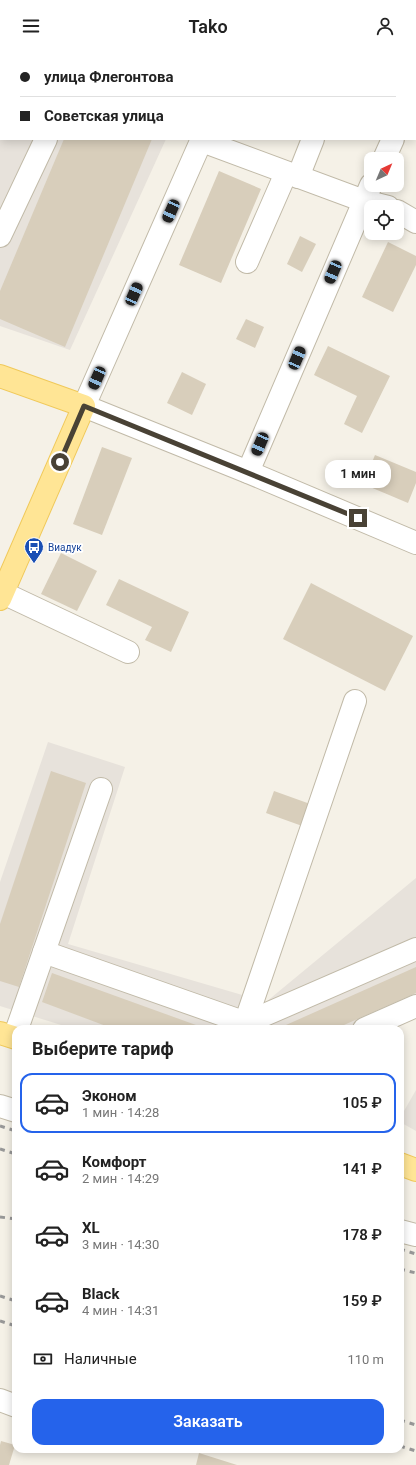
<!DOCTYPE html>
<html lang="ru">
<meta charset="utf-8">
<style>
:root{--surface:#fff;--page:#f6f6f6;--text:#222;--muted:#767676;--line:#e0e0e0;--accent:#2563eb}
body{margin:0;font-family:Roboto,sans-serif;background:var(--page);color:var(--text);height:100vh;display:flex;flex-direction:column;font-size:15px;white-space:nowrap}
*{box-sizing:border-box;margin:0}
p{font-size:13px;color:var(--muted)}
.icon{flex:none;width:22px;height:22px;fill:none;stroke:currentColor;stroke-width:2;stroke-linecap:round;stroke-linejoin:round}
.map{position:relative;flex:1;overflow:hidden}
.details{position:absolute;left:12px;top:973px;width:392px;height:428px;display:flex;flex-direction:column;background:var(--surface);border-radius:12px;box-shadow:0 2px 10px #0003}
.details>*{flex:none}
.banner{position:absolute;left:0px;top:0px;width:416px;height:88px;box-shadow:0 2px 10px #0003;display:grid;align-content:center;height:88px;padding:0 20px;background:var(--surface)}
.needle{width:26px;rotate:44deg}
.fabs{position:absolute;left:364px;top:100px;display:grid;gap:8px}
.fabs a{display:grid;place-items:center;width:40px;height:40px;border-radius:8px;background:var(--surface);box-shadow:0 2px 10px #0003;font-size:20px}
.end{position:absolute;width:18px;height:18px;margin:-9px;border:5px solid #494235;background:#fff;box-shadow:0 0 0 2px #fff}
.from{border-radius:50%}
.bubble{position:absolute;height:28px;border-radius:12px;background:var(--surface);box-shadow:0 2px 10px #0003;font-size:13px;font-weight:600;line-height:28px;text-align:center}
.car{position:absolute;width:12px;height:24px;margin:-12px -6px;border-radius:5px;box-shadow:0 0 3px 1px #0007;background:linear-gradient(#222 24%,#8ab4d8 0 40%,#222 0 76%,#8ab4d8 0 86%,#222 0)}
.banner b{display:flex;align-items:center;gap:14px;height:38px;font-size:15px}
.banner b+b{border-top:1px solid var(--line)}
.banner i{width:10px;height:10px;background:var(--text)}
ul{padding:0;list-style:none}
li{display:flex;align-items:center;gap:12px;height:60px;margin:0 8px 6px;padding:0 12px;border:2px solid transparent;border-radius:12px}
li div{flex:1}
li b{display:block;font-size:15px}
li em{font-style:normal;font-weight:600}
li.active{border-color:var(--accent)}
li>.icon{width:36px;height:36px;stroke-width:1.5}
h2{padding:0 20px;font-size:18px;line-height:48px}
.pay{display:flex;align-items:center;gap:10px;height:44px;padding:0 20px;font-size:15px}
.pay p{margin-inline-start:auto}
.button{display:flex;gap:8px;margin-top:auto;padding:8px 20px}
.button a{flex:1;height:46px;border-radius:12px;background:var(--accent);color:#fff;font-size:16px;font-weight:600;line-height:46px;text-align:center}
header{display:flex;justify-content:space-between;align-items:center;height:52px;padding:0 20px;background:var(--surface);font-size:18px;font-weight:600}
.map>svg:first-child{display:block}
.industrial{fill:#e7e2db}
.building{fill:#d8cebb}
.lines{fill:none;stroke-linecap:round;stroke-linejoin:round}
.minor-casing{stroke:#c1baa8;stroke-width:24}
.major-casing{stroke:#f0c95a;stroke-width:24}
.minor{stroke:#fff;stroke-width:22}
.major{stroke:#ffe595;stroke-width:22}
.rail{stroke:#979797;stroke-width:3;stroke-dasharray:5 5;stroke-linecap:butt}
.route{stroke:#494235;stroke-width:5}
.labels{text-anchor:middle;stroke-width:3.5;stroke-linejoin:round;paint-order:stroke}
.transit-label{font-size:10px;fill:#164399;stroke:#fff;text-anchor:start}
</style>
<header><svg class="icon" aria-label="menu" viewBox="0 0 24 24"><path d="M4 6h16M4 12h16M4 18h16"/></svg>Tako<svg class="icon" aria-label="person" viewBox="0 0 24 24"><circle cx="12" cy="8" r="4"/><path d="M4 21q1-7 8-7t8 7"/></svg></header>
<div class="map">
<svg width="416" height="1413" viewBox="0 0 416 1413">
<rect width="100%" height="100%" fill="#f5f1e7"/>
<g class="industrial">
<path d="M0,0L72,1H1V87H166L70,298L0,274Z"/>
<path d="M48,690L125,715L68,892L266,950L416,826V956L374,977H74L0,954V830Z"/>
<path d="M416,1038V1079L400,1070V1066Z"/>
</g>
<g class="building">
<path d="M64,87H152L65,295L0,267V239Z"/>
<path d="M219,119L261,137L221,231L179,213Z"/>
<path d="M300,184L316,192L302,220L287,212Z"/>
<path d="M388,190L416,204V213L393,260L362,245Z"/>
<path d="M246,267L264,275L255,296L236,287Z"/>
<path d="M328,294L390,324L362,381L344,372L357,344L314,323Z"/>
<path d="M182,320L206,332L192,363L167,351Z"/>
<path d="M102,395L132,406L102,483L73,472Z"/>
<path d="M375,403L416,420V431L408,451L363,432Z"/>
<path d="M61,501L97,519L77,559L41,542Z"/>
<path d="M119,527L189,560L171,600L145,588L152,575L106,553Z"/>
<path d="M311,531L413,584L385,639L283,587Z"/>
<path d="M51,719L86,731L19,935L0,929V872Z"/>
<path d="M274,739L313,753L305,775L266,761Z"/>
<path d="M416,915V941L335,977H277Z"/>
<path d="M52,921L207,977H114L42,950Z"/>
<path d="M1,1389L15,1393L9,1413H0V1393Z"/>
<path d="M199,1401L237,1413H196Z"/>
</g>
<g class="lines">
<g class="minor-casing">
<g id="minor">
<path d="M98,0L100,1"/>
<path d="M234,1V0"/>
<path d="M415,42L416,40"/>
<path d="M202,87L84,354L248,420L416,491"/>
<path d="M202,89L364,149L388,155"/>
<path d="M384,107L393,87"/>
<path d="M298,125L313,87"/>
<path d="M397,159L416,170"/>
<path d="M0,184L46,87"/>
<path d="M247,210L286,121"/>
<path d="M248,420L371,133"/>
<path d="M3,541L128,600"/>
<path d="M44,900L246,971L416,897"/>
<path d="M17,977L101,737"/>
<path d="M243,977L355,649"/>
<path d="M364,977L416,954"/>
<path d="M0,1054L16,1059"/>
<path d="M400,1179L416,1183"/>
<path d="M0,1348L16,1354"/>
</g>
</g>
<g class="major-casing">
<g id="major">
<path d="M0,324L84,354L0,547"/>
<path d="M0,981L16,986"/>
<path d="M400,1112L416,1118"/>
</g>
</g>
<use href="#minor" class="minor"/>
<use href="#major" class="major"/>
<g class="rail">
<path d="M0,1074L16,1079"/>
<path d="M0,1097L16,1102"/>
<path d="M0,1165L16,1167"/>
<path d="M400,1197L416,1202"/>
<path d="M400,1217L416,1221"/>
<path d="M0,1244L16,1249"/>
<path d="M0,1269L16,1274"/>
<path d="M400,1368L416,1373"/>
<path d="M400,1394L416,1399"/>
</g>
</g>
<g class="lines">
<path class="route" d="M60,410L84,354L358,466"/>
</g>
<defs>
<g id="bus-pin" transform="scale(1)"><path d="M0 17L-7.5 6A9.5 9.5 0 1 1 7.5 6Z" fill="#1a4fb4" stroke="#fff"/><path d="M-5-6H5V4H4V6H2V4H-2V6H-4V4H-5ZM-3.5-4V0h7V-4ZM-3.5 1.2v1.5H-2V1.2ZM2 1.2v1.5H3.5V1.2Z" fill="#fff"/></g>
</defs>
<g fill-rule="evenodd">
<use href="#bus-pin" x="34" y="495"/>
</g>
<g class="labels">
<g class="transit-label">
<text x="48" y="499">Виадук</text>
</g>
</g>
</svg>
<div class="fabs">
<a><svg class="needle" viewBox="-14 -14 28 28"><path d="M0-13l5 13h-10z" fill="#e53935"/><path d="M0 13l5-13h-10z" fill="#767676"/></svg></a>
<a><svg class="icon" aria-label="locate" viewBox="0 0 24 24"><circle cx="12" cy="12" r="6"/><path d="M12 2v4M12 18v4M2 12h4M18 12h4"/></svg></a>
</div>
<i class="end from" style="left:60px;top:410px"></i>
<i class="end" style="left:358px;top:466px"></i>
<div class="bubble" style="left:325px;top:408px;width:66px">1 мин</div>
<i class="car" style="left:171px;top:159px;rotate:204deg"></i>
<i class="car" style="left:333px;top:220px;rotate:203deg"></i>
<i class="car" style="left:134px;top:242px;rotate:24deg"></i>
<i class="car" style="left:297px;top:306px;rotate:23deg"></i>
<i class="car" style="left:97px;top:326px;rotate:204deg"></i>
<i class="car" style="left:260px;top:392px;rotate:203deg"></i>
<div class="banner">
<b><i class="from"></i>улица Флегонтова</b>
<b><i></i>Советская улица</b>
</div>
<section class="details">
<h2>Выберите тариф</h2>
<ul>
<li class="active"><svg class="icon" aria-label="car" viewBox="0 0 24 24"><path d="M5 17H2v-5l4-1 3-4h7l3 4 3 1v5h-3M9 17h6M6 11h13"/><circle cx="7" cy="17" r="2"/><circle cx="17" cy="17" r="2"/></svg><div><b>Эконом</b><p>1 мин · 14:28</p></div><em>105 ₽</em></li>
<li><svg class="icon" aria-label="car" viewBox="0 0 24 24"><path d="M5 17H2v-5l4-1 3-4h7l3 4 3 1v5h-3M9 17h6M6 11h13"/><circle cx="7" cy="17" r="2"/><circle cx="17" cy="17" r="2"/></svg><div><b>Комфорт</b><p>2 мин · 14:29</p></div><em>141 ₽</em></li>
<li><svg class="icon" aria-label="car" viewBox="0 0 24 24"><path d="M5 17H2v-5l4-1 3-4h7l3 4 3 1v5h-3M9 17h6M6 11h13"/><circle cx="7" cy="17" r="2"/><circle cx="17" cy="17" r="2"/></svg><div><b>XL</b><p>3 мин · 14:30</p></div><em>178 ₽</em></li>
<li><svg class="icon" aria-label="car" viewBox="0 0 24 24"><path d="M5 17H2v-5l4-1 3-4h7l3 4 3 1v5h-3M9 17h6M6 11h13"/><circle cx="7" cy="17" r="2"/><circle cx="17" cy="17" r="2"/></svg><div><b>Black</b><p>4 мин · 14:31</p></div><em>159 ₽</em></li>
</ul>
<div class="pay"><svg class="icon" aria-label="cash" viewBox="0 0 24 24"><path d="M3 7h18v10H3z"/><circle cx="12" cy="12" r="2"/></svg>Наличные<p>110 m</p></div>
<div class="button"><a>Заказать</a></div>
</section>
</div>
